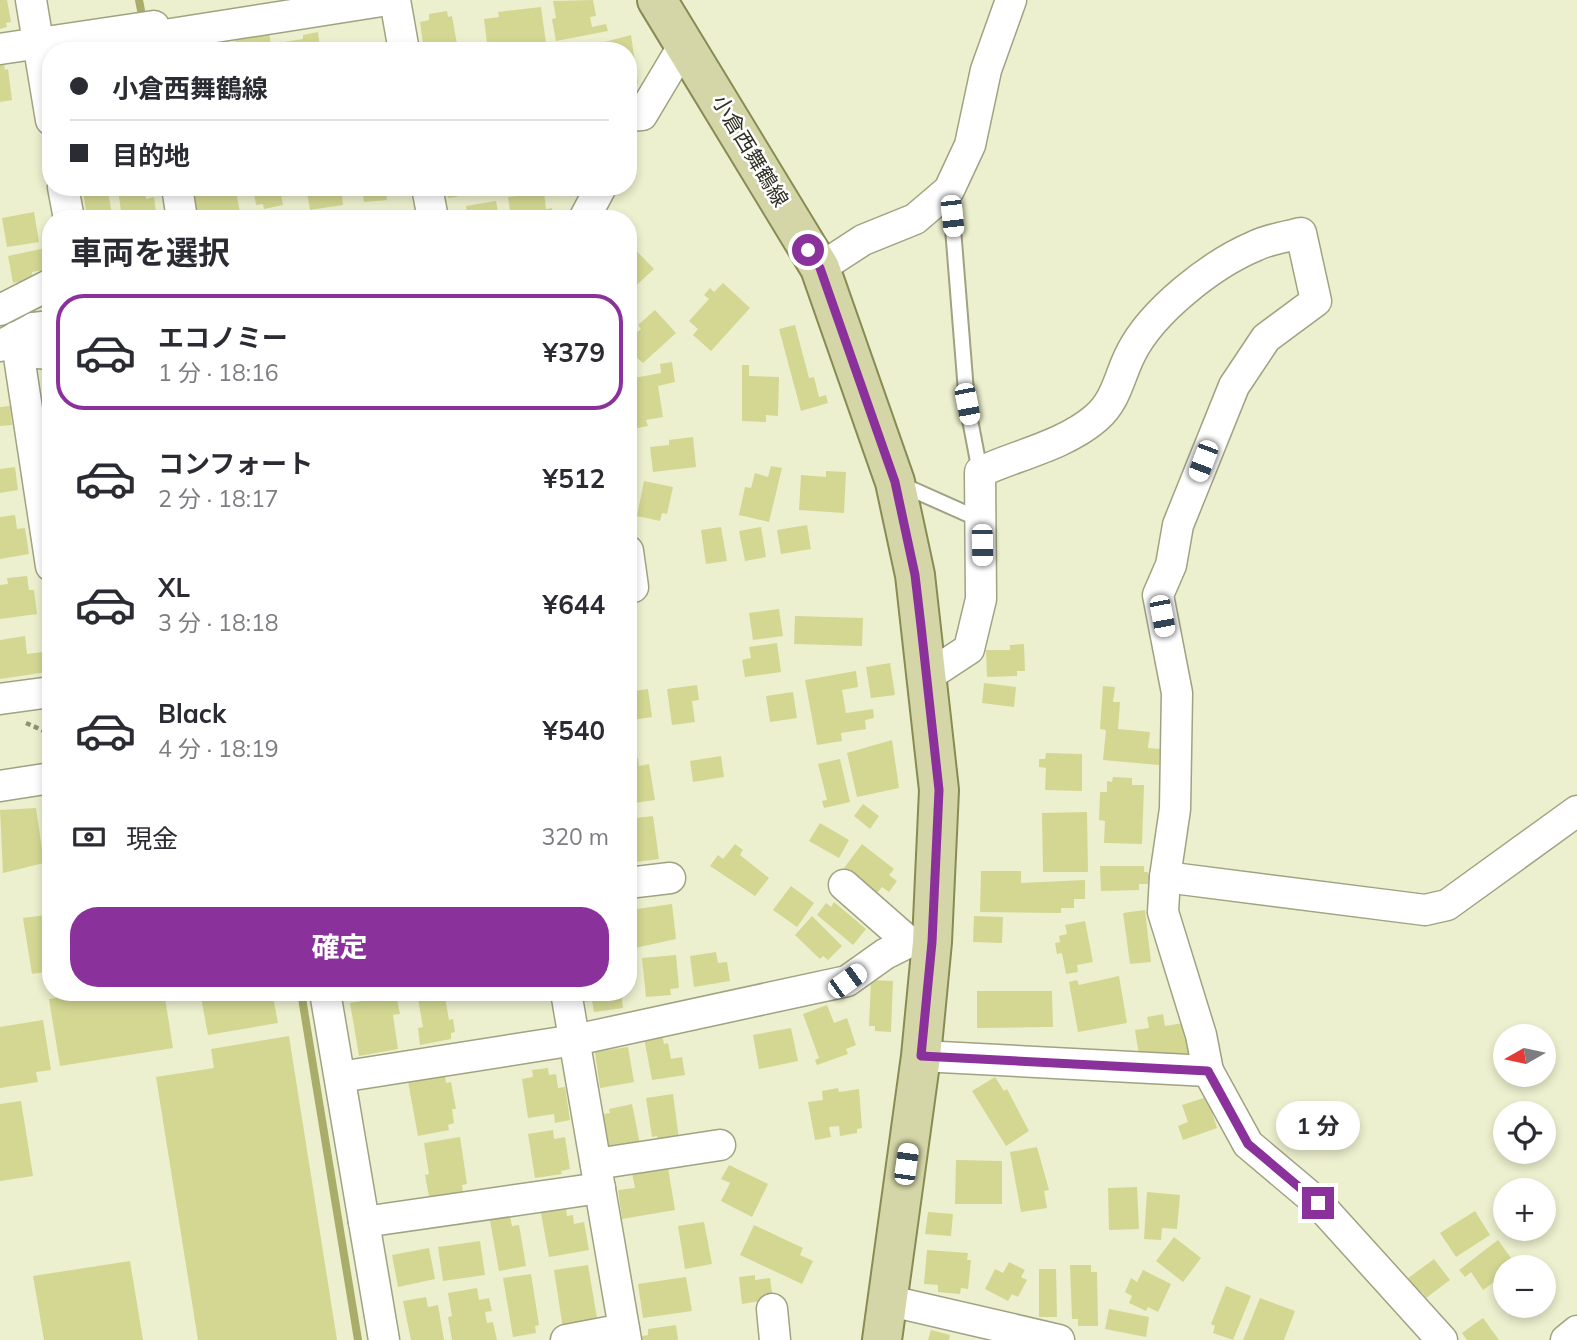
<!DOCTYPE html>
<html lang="ja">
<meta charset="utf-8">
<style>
:root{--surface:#fff;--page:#f2f2f3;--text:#2b2b33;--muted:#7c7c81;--line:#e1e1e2;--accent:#8b319c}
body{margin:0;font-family:Mulish,"Noto Sans JP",sans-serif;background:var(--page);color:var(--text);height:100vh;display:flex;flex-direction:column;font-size:26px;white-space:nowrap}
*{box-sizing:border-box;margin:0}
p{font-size:23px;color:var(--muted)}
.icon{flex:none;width:38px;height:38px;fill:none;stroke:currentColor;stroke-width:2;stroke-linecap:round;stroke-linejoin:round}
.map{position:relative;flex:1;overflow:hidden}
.side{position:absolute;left:42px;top:210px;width:595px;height:791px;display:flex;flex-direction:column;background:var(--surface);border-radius:28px;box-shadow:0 4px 10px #0003}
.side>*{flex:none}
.hud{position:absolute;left:42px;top:42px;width:595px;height:154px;border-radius:28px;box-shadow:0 4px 10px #0003;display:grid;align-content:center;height:154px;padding:0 28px;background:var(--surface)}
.needle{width:46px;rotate:261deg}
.controls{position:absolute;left:1493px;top:1024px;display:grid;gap:14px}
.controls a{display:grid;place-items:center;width:63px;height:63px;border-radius:50%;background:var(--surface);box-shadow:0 4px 10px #0003;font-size:35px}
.end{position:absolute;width:32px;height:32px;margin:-16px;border:9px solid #8b319c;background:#fff;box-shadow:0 0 0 4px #fff}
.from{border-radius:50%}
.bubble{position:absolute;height:49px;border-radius:24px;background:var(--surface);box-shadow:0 4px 10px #0003;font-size:23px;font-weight:700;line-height:49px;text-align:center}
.car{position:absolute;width:21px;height:42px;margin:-21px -10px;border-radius:9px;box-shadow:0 0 5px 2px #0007;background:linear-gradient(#fff 24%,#345 0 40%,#fff 0 76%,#345 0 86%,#fff 0)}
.hud b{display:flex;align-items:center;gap:24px;height:66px;font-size:26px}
.hud b+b{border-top:2px solid var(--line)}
.hud i{width:18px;height:18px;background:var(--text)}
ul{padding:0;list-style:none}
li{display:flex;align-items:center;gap:21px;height:116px;margin:0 14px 10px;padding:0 14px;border:4px solid transparent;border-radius:28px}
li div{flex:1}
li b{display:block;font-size:26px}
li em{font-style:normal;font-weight:700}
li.on{border-color:var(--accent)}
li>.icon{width:63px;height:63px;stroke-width:1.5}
h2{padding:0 28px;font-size:32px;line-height:84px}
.pay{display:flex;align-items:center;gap:18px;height:77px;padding:0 28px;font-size:26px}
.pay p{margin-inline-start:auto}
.cta{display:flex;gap:14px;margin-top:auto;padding:14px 28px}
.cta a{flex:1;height:80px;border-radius:28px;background:var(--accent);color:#fff;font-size:28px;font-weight:700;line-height:80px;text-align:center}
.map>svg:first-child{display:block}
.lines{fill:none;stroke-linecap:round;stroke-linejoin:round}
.stream{stroke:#a9ad69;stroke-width:8}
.building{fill:#d3d792}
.lane-casing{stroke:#a0a282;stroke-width:18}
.street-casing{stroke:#a0a282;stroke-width:33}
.primary-casing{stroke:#888b53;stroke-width:42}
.path{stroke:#8f9179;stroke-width:4.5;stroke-dasharray:5 3.5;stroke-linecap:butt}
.lane{stroke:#fff;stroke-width:14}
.street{stroke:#fff;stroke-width:30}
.primary{stroke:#d4d6a7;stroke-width:38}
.route{stroke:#8b319c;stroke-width:9}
.labels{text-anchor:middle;stroke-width:5;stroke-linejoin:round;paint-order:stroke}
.street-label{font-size:21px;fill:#303124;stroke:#fff}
</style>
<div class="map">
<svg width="1577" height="1340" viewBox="0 0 1577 1340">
<rect width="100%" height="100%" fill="#edf0ce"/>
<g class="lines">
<g class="stream">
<path d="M139,0L143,21"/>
<path d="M301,992L358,1340"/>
</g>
</g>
<g class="building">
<path d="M0,0H7L11,22L6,23L7,27L0,29Z"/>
<path d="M593,0L596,16L590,17L592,27L606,24L608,31L556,41L552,19L556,18L553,1Z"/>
<path d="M541,7L546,43L488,51L484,19L499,17L498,12Z"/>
<path d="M447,11L448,17L452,16L457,44L451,45L452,51H424L420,22L429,20V14Z"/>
<path d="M269,32L272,51H237L235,37Z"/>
<path d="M318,32L320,49L328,48V51H286L284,42L303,39V35Z"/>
<path d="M631,35L638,83L628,85V51H602L601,43Z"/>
<path d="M217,41L218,51H176L175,47Z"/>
<path d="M4,63L5,70L8,69L12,100L0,102V64Z"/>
<path d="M107,187L113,219H83L82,212H86L83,190Z"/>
<path d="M144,187L146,199L154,197L157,219H122L118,189Z"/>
<path d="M199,187H235L241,217L197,219L193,196L201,194Z"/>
<path d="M253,187H288L289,194L281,195L283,205L264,209L263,204L256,205Z"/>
<path d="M306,187H341L343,205L310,210Z"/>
<path d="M362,187H398V193L386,194L387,200L364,202Z"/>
<path d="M447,187H496L497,190L448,198Z"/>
<path d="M544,193L546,209L552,208L553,219H511L508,197Z"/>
<path d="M496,201L499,219H468L466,206Z"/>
<path d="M396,210L397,219H370L369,215Z"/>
<path d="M34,212L39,242L7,247L2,218Z"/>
<path d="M628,242L654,269L628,293Z"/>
<path d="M46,248L50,269L32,272L33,279L13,283L8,256Z"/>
<path d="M723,283L750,308L711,351L693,335L698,329L689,321L709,299L704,295L710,288L714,292Z"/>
<path d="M655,310L676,333L643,363L628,350V340L641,329L638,325Z"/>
<path d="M795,325L809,378L814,377L819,397L826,395L828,403L801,411L779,329Z"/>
<path d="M672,362L675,382L658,386L663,417L646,420L648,426L632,429L628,379L661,373L660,364Z"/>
<path d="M742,365H749V376L779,377L778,416L766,415V422L742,421Z"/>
<path d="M51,394V437H49L42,396Z"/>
<path d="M10,406L12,425L0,426V407Z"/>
<path d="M693,437L696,467L653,472L650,447L669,445V440Z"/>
<path d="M771,466L782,468L769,522L739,515L745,487L751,488L755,473L768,477Z"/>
<path d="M15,467L18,490L0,493V469Z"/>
<path d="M826,471L846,472L844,513L799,510L801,475L826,477Z"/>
<path d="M644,481L673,487L667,514L662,513L660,521L637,516Z"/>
<path d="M15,515L17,529L25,528L29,554L0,559V517Z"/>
<path d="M807,525L811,549L781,554L777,530Z"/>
<path d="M721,527L727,561L706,564L701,530Z"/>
<path d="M761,527L766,557L745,561L739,531Z"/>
<path d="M27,576L29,590H34L37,614L0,619V585L8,584L7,578Z"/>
<path d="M779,609L783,636L753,640L749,613Z"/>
<path d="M795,616L863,618L862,646L794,644Z"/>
<path d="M25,636L27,654L43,652L47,672L0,679V640Z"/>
<path d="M777,643L781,672L745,677L742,660L751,658L749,647Z"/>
<path d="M1024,644L1025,671H1017V676L987,677L986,650H1010V645Z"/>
<path d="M890,663L895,695L871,698L866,667Z"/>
<path d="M856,671L858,687L842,690L846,713L873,709L874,718L865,720L866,729L841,733L842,741L817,745L805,680Z"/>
<path d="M984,683L1016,687L1014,707L982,703Z"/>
<path d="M697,685L699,700L692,701L695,722L672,725L667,689Z"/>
<path d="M1103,686L1115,687L1113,702H1120L1118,729L1150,732L1148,748L1160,749L1159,765L1103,760L1106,730L1100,729Z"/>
<path d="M648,689L652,717L632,720L628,692Z"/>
<path d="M793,692L797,718L770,722L766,696Z"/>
<path d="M892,740L899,788L857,797L847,753Z"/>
<path d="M1046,753L1082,754V791L1045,790L1046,768L1039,767V759H1045Z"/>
<path d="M721,756L724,777L693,782L690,761Z"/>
<path d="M638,758L639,766L649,764L655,800L628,804V759Z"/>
<path d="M840,759L850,802L824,808L822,801L827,800L818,764Z"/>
<path d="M1113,777L1132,778V785H1144L1142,844L1104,843L1105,821L1099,820L1100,792H1107V781L1112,782Z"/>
<path d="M863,804L879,816L870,829L854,816Z"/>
<path d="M36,808L44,863L3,873L0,810Z"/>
<path d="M1087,812L1088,872H1043L1042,813Z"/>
<path d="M653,816L659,859L628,863V819Z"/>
<path d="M820,823L849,840L839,858L809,841Z"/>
<path d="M735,844L743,850L740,855L769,878L755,896L710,866L718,855L723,859Z"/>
<path d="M862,844L894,869L889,875L897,881L889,892L882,887L877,893L844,868Z"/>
<path d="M1100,866H1144V872H1148V884H1139V890L1101,891Z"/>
<path d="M981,871H1021V883L1085,880V899H1074V908H1061V913L980,912Z"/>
<path d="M791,886L814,903L797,927L773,910Z"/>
<path d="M834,902L866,929L853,945L817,915L826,903L831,907Z"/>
<path d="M672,904L676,939L635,948L630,910Z"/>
<path d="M1145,910L1151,962L1130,964L1123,913Z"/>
<path d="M46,915L51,971L32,974L23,918Z"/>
<path d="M812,916L842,946L828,960L823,956L820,959L795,935Z"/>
<path d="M974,916L1003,917L1002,943L973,942Z"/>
<path d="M1085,921L1093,962L1077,965L1078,972L1066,974L1062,953L1057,954L1055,943L1060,942L1059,936L1067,934L1065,925Z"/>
<path d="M716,952L718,963L727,962L730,981L694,987L690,956Z"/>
<path d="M676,955L679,988L670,989L671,995L646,997L642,958Z"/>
<path d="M1119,976L1127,1023L1078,1032L1069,982L1077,980L1079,985Z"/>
<path d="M871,980L893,981L891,1032L875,1031V1026H869Z"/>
<path d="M977,991H1052L1053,1027L977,1028Z"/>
<path d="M93,992H164L173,1048L60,1066L49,999Z"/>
<path d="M200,992H272L278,1023L208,1035Z"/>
<path d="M444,992L449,1020L453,1019L455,1032L451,1033V1039L420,1045L418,1028L423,1027L417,993Z"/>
<path d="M581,992H621L623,1008L594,1012L592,1001L582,1002Z"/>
<path d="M396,995L400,1014L393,1015L398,1049L359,1056L350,1003Z"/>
<path d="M827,1005L834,1023L847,1018L856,1045L846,1049L848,1054L817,1065L815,1060L819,1058L803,1014Z"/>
<path d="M1163,1014L1165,1026L1183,1023L1188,1053L1140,1061L1135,1030L1149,1028L1147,1017Z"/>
<path d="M43,1020L51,1070L36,1072L38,1082L0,1088V1027Z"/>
<path d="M791,1028L798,1061L759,1069L753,1035Z"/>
<path d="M662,1035L664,1044L668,1043L671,1059L682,1057L685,1075L652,1080L644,1038Z"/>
<path d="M289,1036L337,1340H198L156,1077L214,1068L211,1049Z"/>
<path d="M628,1047L634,1082L600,1088L595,1052Z"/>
<path d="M548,1068L549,1075L556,1074L558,1088L565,1087L570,1120L555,1123L554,1114L528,1118L522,1079L533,1077L532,1070Z"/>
<path d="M445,1074L446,1083L451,1082L456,1109H452L454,1123L448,1125L449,1130L418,1136L407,1076Z"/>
<path d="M995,1077L1004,1091L1007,1089L1029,1131L1006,1146L972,1091Z"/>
<path d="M838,1088L839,1092L859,1089L862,1128L857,1129V1133L840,1136L839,1126L829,1127L831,1137L815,1140L808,1102L823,1100L822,1091Z"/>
<path d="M673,1094L679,1139L658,1142L657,1136L652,1137L646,1098Z"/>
<path d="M1207,1097L1217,1128L1183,1140L1178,1126L1188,1122L1182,1105Z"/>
<path d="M21,1101L33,1176L0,1181V1104Z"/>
<path d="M632,1104L640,1144L610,1150L603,1114L610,1113L609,1109Z"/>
<path d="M553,1130L554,1139L565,1137L570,1169L561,1171L562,1174L535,1178L528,1134Z"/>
<path d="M460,1137L467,1184L462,1185L463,1192L429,1197L425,1175L429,1174L424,1143Z"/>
<path d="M1037,1147L1049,1190L1044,1191L1047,1208L1021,1212L1010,1152Z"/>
<path d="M956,1160L1002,1161V1204H955Z"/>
<path d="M729,1165L768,1184L752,1217L721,1201L730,1183L721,1179Z"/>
<path d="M668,1168L675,1210L622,1219L618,1190L635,1188L632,1173Z"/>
<path d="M1137,1187L1139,1229L1109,1230L1108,1188Z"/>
<path d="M1147,1192L1180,1195L1177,1229L1162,1228L1161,1240L1144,1239Z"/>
<path d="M565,1202L567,1216L573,1215L574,1224L584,1222L589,1250L549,1257L540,1208Z"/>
<path d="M509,1211L512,1226L519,1225L526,1266L499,1271L489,1215Z"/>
<path d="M1475,1211L1490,1235L1456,1257L1440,1233Z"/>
<path d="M928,1212L953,1214L951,1236L925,1234Z"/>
<path d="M704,1222L712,1264L685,1269L678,1226Z"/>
<path d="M754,1225L803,1248L800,1255L813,1261L802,1284L740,1255Z"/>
<path d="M1174,1237L1201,1258L1183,1282L1156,1261Z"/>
<path d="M1498,1240L1516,1265L1505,1267V1274L1483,1290L1471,1272L1465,1277L1459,1270Z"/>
<path d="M480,1241L485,1275L443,1281L438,1247Z"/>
<path d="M429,1248L435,1279L398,1287L392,1255Z"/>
<path d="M927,1250L968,1253L967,1260H971L968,1289L961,1288L960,1294L938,1292V1285L924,1284Z"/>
<path d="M1434,1259L1450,1280L1426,1298L1422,1292L1418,1295L1407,1279Z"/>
<path d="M130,1261L143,1340H44L33,1276Z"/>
<path d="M1009,1262L1025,1270L1021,1277L1027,1280L1018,1297L1012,1294L1008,1301L985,1289L995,1269L1003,1273Z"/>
<path d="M588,1265L598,1324L563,1329L554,1270Z"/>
<path d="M1070,1265H1091V1272H1097L1098,1326H1078V1319H1072Z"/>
<path d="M1039,1269H1056L1057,1317H1039Z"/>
<path d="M1143,1270L1171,1284L1158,1312L1148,1307L1146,1311L1129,1303L1132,1296L1125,1292L1131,1278L1137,1282Z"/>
<path d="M531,1274L539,1325L535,1326L536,1333L513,1337L503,1278Z"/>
<path d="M755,1275V1280L770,1278L773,1299L742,1304L739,1277Z"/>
<path d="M686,1277L692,1311L643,1318L638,1284Z"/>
<path d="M1226,1286L1251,1296L1233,1340L1213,1333L1215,1326L1211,1324Z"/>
<path d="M477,1288L479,1300L489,1298L492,1311L485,1312L487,1323L493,1322L497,1340H452L448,1317L452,1316L448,1293Z"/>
<path d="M426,1297L428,1307L438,1305L444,1340H411L403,1301Z"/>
<path d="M1260,1298L1295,1311L1284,1340H1243Z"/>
<path d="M1109,1309L1149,1317L1146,1337L1105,1329Z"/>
<path d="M1483,1318L1499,1340H1467L1462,1333Z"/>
<path d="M676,1325L678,1340H642V1336L648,1335V1329Z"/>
<path d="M931,1330L950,1335L949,1340H928Z"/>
</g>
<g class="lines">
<g class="lane-casing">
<g id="lane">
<path d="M939,199L952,216L967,404L980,472"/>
<path d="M900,484L981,520"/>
</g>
</g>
<g class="street-casing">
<g id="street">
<path d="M31,0L51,120"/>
<path d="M395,0L404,51"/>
<path d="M158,36L388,0"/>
<path d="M0,49L154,26L160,50"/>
<path d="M628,116L642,115L685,43"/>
<path d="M63,187L69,219"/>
<path d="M177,187L182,219"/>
<path d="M427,187L433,219"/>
<path d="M584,219L601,187"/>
<path d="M820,268L863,240L915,219L949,190L970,145L986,70L1011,0"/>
<path d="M0,310L51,284"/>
<path d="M34,328L37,353L51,354"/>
<path d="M16,337L51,566"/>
<path d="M0,346L34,328L51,326"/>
<path d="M628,551L633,587L628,588"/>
<path d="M928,676L969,649L981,599L980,472C1017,455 1065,445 1096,418C1117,400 1119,376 1131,353C1152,311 1212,264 1255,246C1269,239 1286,237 1301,233L1316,301L1266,338L1234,386L1178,525L1171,565L1158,595L1177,693L1175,809L1165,877L1425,910L1447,905L1577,811"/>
<path d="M0,699L51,692"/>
<path d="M0,786L51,778"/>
<path d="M1165,877L1163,912L1201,1035L1208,1071L1248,1144L1318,1203L1442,1340"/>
<path d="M628,883L670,878"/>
<path d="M844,885L909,942"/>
<path d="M325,992L384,1340"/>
<path d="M566,992L626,1340"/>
<path d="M921,1056L1208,1071"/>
<path d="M340,1077L575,1040L847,981L885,954L909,942H932"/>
<path d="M596,1164L720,1145"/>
<path d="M364,1222L600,1188"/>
<path d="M886,1300L1059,1340"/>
<path d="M772,1309L775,1340"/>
<path d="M566,1340L624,1329"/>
<path d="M1566,1340L1577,1331"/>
</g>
</g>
<g class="primary-casing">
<path id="primary" d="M657,0L820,268L895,482L915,575L939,790L932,942L921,1056L882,1340"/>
</g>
<path class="path" d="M26,723L51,734"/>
<use href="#lane" class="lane"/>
<use href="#street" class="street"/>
<use href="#primary" class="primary"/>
</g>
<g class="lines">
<path class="route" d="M808,250L820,268L895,482L915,575L921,626L939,790L932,942L921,1056L1208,1071L1248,1144L1318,1203"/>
</g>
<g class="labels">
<g class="street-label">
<text transform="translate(750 151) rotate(59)" y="7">小倉西舞鶴線</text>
</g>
</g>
</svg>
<div class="controls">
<a><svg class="needle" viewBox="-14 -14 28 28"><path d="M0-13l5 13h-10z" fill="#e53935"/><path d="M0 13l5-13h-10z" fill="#7c7c81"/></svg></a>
<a><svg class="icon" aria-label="locate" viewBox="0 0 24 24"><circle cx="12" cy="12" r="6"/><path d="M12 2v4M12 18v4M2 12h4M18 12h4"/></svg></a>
<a>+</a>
<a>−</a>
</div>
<i class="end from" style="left:808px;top:250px"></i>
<i class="end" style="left:1318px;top:1203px"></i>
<div class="bubble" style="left:1276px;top:1101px;width:84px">1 分</div>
<i class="car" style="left:952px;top:216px;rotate:174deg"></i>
<i class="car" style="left:967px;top:404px;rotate:169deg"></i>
<i class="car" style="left:1203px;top:461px;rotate:201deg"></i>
<i class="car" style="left:982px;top:545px;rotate:179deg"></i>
<i class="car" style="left:1162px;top:616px;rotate:169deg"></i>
<i class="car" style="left:847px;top:981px;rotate:54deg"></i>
<i class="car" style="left:906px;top:1164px;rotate:8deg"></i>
<div class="hud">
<b><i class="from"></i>小倉西舞鶴線</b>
<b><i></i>目的地</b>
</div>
<section class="side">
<h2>車両を選択</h2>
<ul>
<li class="on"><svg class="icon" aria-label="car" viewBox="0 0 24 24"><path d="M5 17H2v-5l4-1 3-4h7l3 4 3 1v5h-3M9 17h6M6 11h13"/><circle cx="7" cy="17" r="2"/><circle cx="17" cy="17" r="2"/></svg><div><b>エコノミー</b><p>1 分 · 18:16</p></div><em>¥379</em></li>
<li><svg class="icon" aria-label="car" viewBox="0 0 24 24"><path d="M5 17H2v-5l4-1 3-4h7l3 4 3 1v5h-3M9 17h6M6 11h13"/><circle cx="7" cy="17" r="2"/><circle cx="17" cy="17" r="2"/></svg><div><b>コンフォート</b><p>2 分 · 18:17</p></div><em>¥512</em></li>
<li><svg class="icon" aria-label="car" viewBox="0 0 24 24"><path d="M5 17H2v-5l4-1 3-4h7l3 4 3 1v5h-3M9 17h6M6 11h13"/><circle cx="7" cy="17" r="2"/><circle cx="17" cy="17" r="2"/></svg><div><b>XL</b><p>3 分 · 18:18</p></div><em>¥644</em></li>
<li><svg class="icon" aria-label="car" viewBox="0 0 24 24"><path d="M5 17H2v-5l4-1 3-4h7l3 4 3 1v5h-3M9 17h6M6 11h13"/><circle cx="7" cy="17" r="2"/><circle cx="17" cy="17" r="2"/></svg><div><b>Black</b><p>4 分 · 18:19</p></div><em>¥540</em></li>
</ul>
<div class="pay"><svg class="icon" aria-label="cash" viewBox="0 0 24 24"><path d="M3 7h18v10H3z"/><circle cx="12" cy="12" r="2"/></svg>現金<p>320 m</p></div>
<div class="cta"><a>確定</a></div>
</section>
</div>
